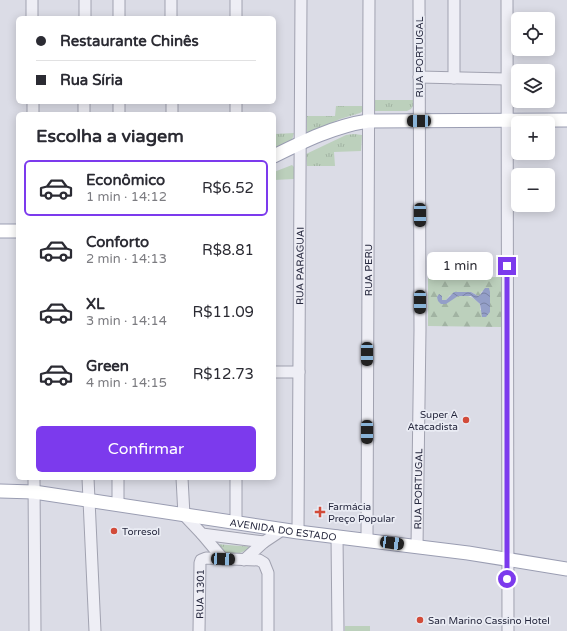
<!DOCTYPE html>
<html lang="pt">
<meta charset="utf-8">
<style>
:root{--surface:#fff;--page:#f2f2f3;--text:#2b2b33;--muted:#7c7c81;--line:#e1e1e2;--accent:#7c3aed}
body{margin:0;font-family:"Varela Round",sans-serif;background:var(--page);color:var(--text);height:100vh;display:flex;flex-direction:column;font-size:15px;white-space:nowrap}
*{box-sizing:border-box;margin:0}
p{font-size:13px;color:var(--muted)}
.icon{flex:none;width:22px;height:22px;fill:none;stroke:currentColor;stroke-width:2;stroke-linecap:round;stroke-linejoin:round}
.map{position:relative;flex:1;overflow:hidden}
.drawer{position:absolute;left:16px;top:112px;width:260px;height:368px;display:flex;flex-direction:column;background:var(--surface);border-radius:6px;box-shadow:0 2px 10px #0003}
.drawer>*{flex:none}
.guide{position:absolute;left:16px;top:16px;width:260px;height:88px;border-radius:6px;box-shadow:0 2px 10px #0003;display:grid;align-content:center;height:88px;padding:0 20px;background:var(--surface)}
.tools{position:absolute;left:511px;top:12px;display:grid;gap:8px}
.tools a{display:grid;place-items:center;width:44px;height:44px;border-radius:6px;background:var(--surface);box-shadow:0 2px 10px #0003;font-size:20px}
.end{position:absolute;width:18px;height:18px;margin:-9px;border:5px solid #7c3aed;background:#fff;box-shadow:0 0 0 2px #fff}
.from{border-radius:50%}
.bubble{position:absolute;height:28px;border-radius:6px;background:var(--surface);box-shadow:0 2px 10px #0003;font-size:13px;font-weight:600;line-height:28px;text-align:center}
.car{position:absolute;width:12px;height:24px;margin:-12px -6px;border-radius:5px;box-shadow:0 0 3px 1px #0007;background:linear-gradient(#222 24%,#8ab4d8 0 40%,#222 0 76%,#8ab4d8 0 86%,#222 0)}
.guide b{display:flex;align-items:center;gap:14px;height:38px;font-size:15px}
.guide b+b{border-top:1px solid var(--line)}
.guide i{width:10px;height:10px;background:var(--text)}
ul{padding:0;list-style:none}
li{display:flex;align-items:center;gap:12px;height:56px;margin:0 8px 6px;padding:0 12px;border:2px solid transparent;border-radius:6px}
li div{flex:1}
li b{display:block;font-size:15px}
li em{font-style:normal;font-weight:600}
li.current{border-color:var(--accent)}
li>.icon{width:36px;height:36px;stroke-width:1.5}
h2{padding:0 20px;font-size:18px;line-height:48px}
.cta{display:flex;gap:8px;margin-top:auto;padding:8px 20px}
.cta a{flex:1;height:46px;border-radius:6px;background:var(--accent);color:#fff;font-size:16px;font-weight:600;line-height:46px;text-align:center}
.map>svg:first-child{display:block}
.grass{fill:url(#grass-tufts)}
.forest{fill:url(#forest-firs);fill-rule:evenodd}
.park{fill:#bcd0bc}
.water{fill:url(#water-waves)}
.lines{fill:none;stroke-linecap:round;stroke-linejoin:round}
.minor-casing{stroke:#a1a2b0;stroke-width:13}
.major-casing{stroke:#9a9db2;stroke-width:15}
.minor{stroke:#eeeef5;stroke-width:11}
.major{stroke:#fff;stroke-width:13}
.route{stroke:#7c3aed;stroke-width:5}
.poi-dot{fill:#d24b39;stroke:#eaecf4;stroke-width:1.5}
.labels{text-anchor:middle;stroke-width:3.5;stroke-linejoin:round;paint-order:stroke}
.street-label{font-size:10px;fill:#25273d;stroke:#eaecf4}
.poi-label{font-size:10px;fill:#25273d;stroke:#eaecf4;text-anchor:start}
</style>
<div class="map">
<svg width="567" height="631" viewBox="0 0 567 631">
<defs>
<pattern id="grass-tufts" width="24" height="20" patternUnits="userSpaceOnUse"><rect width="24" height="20" fill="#bcd0bc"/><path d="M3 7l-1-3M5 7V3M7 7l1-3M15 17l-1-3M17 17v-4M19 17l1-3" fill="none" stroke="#a1b3a2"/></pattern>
<pattern id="forest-firs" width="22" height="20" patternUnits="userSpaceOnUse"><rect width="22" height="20" fill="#bcd0bc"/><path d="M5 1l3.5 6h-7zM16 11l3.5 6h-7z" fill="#a1b3a2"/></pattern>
<pattern id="water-waves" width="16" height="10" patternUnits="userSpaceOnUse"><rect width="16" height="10" fill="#949fc8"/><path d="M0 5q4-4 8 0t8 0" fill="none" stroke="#7982a4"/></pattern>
</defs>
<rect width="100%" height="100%" fill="#dbdce6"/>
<g class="grass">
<path d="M374,100H414L413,106L411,109L407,111H374Z"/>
<path d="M336,106H362L363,111L360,113L340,119L307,135V116H335Z"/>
<path d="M294,133L292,140L274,148V134Z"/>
<path d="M354,134L362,135L361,151L334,152L335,166H307L306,154L346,135Z"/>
<path d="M216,544L253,547L240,553H222Z"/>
</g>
<path class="forest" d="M501,277V327L428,326V278ZM482,291L490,292V312L480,310V304C467,291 458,294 445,304L437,297L442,296V300H446L450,295L471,292L478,296L480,295Z"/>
<g class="park">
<path d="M292,165L294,167V179L274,180V172Z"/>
<rect x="345" y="626" width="25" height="5"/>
</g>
<path class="water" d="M485,288H489L490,292V312L486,317H482L480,304L471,296H458L446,304H441L438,301L437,297L439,294L442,296V300H446L454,292H471L478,296L480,295Z"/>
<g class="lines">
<g class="minor-casing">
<g id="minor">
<path d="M32,0V18"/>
<path d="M171,0V18"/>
<path d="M236,0V18"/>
<path d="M507,0L508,631"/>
<path d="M85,18V0"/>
<path d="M119,18V0"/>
<path d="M419,77L507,79"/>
<path d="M454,78V0"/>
<path d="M33,102V114"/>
<path d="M172,102V114"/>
<path d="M236,102V114"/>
<path d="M84,114V102"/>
<path d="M119,114V102"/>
<path d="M274,372H299"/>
<path d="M34,478L35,631"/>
<path d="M88,478L95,631"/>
<path d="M182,478L184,515L202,534L264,542L282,530"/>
<path d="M118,505V478"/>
<path d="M236,523V478"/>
<path id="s1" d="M298,532L301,0"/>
<path d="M202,534L223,559"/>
<path d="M337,536L338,631"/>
<path id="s2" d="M367,540L369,0"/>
<path id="s3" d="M417,546L420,330L419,0"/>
<path d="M244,560L264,542"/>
<path id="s4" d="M199,631L200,563L201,560L206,558L259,560L264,563L268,573V631"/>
</g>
</g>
<g class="major-casing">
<g id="major">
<path d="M274,156C304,141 335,126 368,121L567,120"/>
<path d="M0,231H18"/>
<path id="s5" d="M0,491L34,492L298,532L468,553L567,569"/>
</g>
</g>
<use href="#minor" class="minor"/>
<use href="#major" class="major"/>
</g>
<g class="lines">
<path class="route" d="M507,266V579"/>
</g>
<g class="poi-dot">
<circle cx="466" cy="420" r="4"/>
<path d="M318 506h4v4h4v4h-4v4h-4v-4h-4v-4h4z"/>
<circle cx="114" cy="531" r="4"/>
<circle cx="420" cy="620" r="4"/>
</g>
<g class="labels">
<g class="street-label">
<text transform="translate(419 57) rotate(-90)" y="4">RUA PORTUGAL</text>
<text dy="4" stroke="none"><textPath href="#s1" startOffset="266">RUA PARAGUAI</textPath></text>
<text dy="4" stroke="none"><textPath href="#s2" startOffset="270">RUA PERU</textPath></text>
<text dy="4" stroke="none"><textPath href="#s3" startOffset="57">RUA PORTUGAL</textPath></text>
<text dy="4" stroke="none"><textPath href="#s5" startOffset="286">AVENIDA DO ESTADO</textPath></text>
<text dy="4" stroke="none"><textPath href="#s4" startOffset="37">RUA 1301</textPath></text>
</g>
<g class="poi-label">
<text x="458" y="418" text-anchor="end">Super A<tspan x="458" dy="12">Atacadista</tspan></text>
<text x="328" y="510">Farmácia<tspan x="328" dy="12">Preço Popular</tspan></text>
<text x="122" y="535">Torresol</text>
<text x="428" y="624">San Marino Cassino Hotel</text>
</g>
</g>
</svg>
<div class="tools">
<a><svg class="icon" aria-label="locate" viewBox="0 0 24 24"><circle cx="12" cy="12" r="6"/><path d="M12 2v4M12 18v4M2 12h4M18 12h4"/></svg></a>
<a><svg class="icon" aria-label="layers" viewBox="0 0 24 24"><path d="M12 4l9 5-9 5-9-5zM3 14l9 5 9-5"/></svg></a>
<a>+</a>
<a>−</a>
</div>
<i class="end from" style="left:507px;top:579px"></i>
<i class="end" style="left:507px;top:266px"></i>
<div class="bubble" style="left:427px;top:252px;width:66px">1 min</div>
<i class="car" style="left:419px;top:121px;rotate:270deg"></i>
<i class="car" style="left:420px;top:215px;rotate:180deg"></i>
<i class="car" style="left:420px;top:302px;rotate:180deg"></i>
<i class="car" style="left:367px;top:354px;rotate:180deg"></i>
<i class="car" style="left:367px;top:432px;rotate:180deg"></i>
<i class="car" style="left:392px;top:543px;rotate:98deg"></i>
<i class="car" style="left:223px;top:559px;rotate:93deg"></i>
<div class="guide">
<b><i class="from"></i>Restaurante Chinês</b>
<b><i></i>Rua Síria</b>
</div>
<section class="drawer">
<h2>Escolha a viagem</h2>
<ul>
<li class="current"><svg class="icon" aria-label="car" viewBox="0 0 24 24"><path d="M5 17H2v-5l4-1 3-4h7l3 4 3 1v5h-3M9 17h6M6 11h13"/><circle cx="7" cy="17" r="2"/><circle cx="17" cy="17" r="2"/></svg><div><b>Econômico</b><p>1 min · 14:12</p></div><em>R$6.52</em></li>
<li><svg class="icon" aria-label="car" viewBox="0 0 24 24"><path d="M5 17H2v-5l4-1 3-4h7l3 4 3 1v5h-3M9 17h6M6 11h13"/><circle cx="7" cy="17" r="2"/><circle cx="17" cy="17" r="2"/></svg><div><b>Conforto</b><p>2 min · 14:13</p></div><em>R$8.81</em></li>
<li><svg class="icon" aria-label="car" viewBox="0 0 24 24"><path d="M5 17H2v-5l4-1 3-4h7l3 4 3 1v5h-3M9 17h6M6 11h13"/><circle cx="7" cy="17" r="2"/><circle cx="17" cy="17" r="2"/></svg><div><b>XL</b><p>3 min · 14:14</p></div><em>R$11.09</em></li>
<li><svg class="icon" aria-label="car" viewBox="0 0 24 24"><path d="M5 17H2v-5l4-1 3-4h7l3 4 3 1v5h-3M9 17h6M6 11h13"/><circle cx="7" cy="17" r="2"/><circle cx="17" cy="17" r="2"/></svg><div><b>Green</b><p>4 min · 14:15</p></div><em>R$12.73</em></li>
</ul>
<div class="cta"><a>Confirmar</a></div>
</section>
</div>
